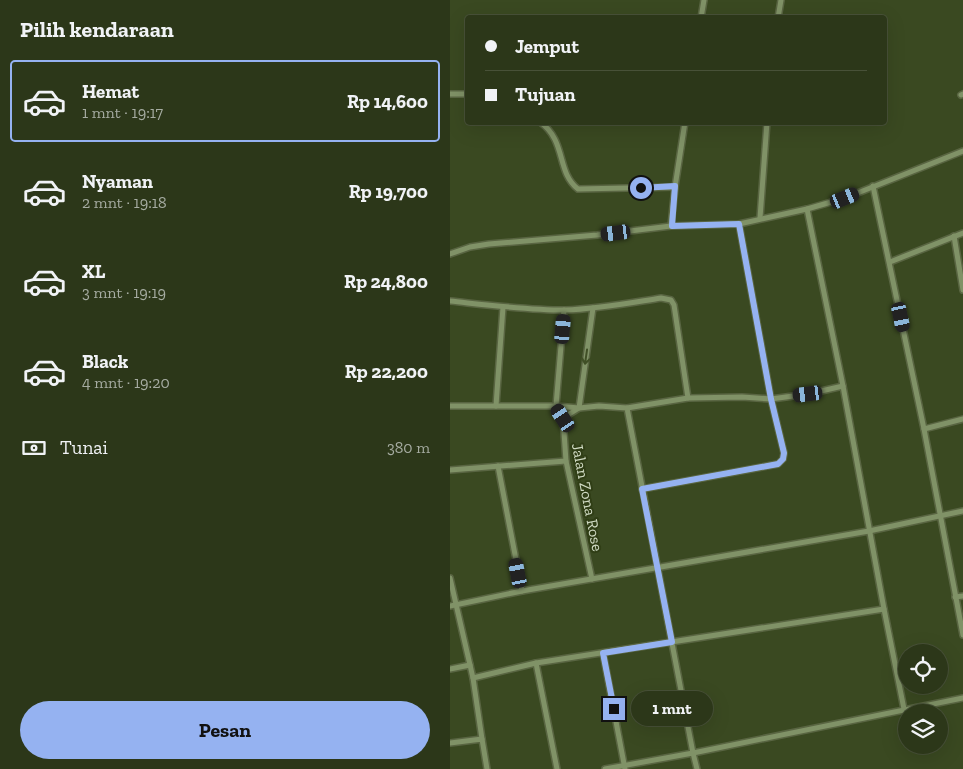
<!DOCTYPE html>
<html lang="id">
<meta charset="utf-8">
<style>
:root{--surface:#2c3719;--page:#343f22;--text:#f1f3f6;--muted:#a6aca2;--line:#485138;--accent:#95b2f1}
body{margin:0;font-family:"Zilla Slab",serif;background:var(--page);color:var(--text);height:100vh;display:flex;flex-direction:column;font-size:19px;white-space:nowrap}
*{box-sizing:border-box;margin:0}
p{font-size:16px;color:var(--muted)}
.icon{flex:none;width:28px;height:28px;fill:none;stroke:currentColor;stroke-width:2;stroke-linecap:round;stroke-linejoin:round}
.map{position:relative;flex:1;overflow:hidden}
.sheet{display:flex;flex-direction:column;background:var(--surface);width:450px}
.sheet>*{flex:none}
.hud{position:absolute;left:15px;top:15px;width:422px;height:110px;border-radius:5px;box-shadow:0 5px 20px #0002,0 0 0 1px var(--line);display:grid;align-content:center;height:110px;padding:0 20px;background:var(--surface)}
.controls{position:absolute;left:448px;top:644px;display:grid;gap:10px}
.controls a{display:grid;place-items:center;width:50px;height:50px;border-radius:50%;background:var(--surface);box-shadow:0 5px 20px #0002,0 0 0 1px var(--line);font-size:25px}
.end{position:absolute;width:22px;height:22px;margin:-11px;border:6px solid #95b2f1;background:#111;box-shadow:0 0 0 2px #111}
.from{border-radius:50%}
.bubble{position:absolute;height:35px;border-radius:18px;background:var(--surface);box-shadow:0 5px 20px #0002,0 0 0 1px var(--line);font-size:16px;font-weight:700;line-height:35px;text-align:center}
.car{position:absolute;width:15px;height:30px;margin:-15px -8px;border-radius:6px;box-shadow:0 0 4px 1px #0007;background:linear-gradient(#222 24%,#8ab4d8 0 40%,#222 0 76%,#8ab4d8 0 86%,#222 0)}
.hud b{display:flex;align-items:center;gap:18px;height:48px;font-size:19px}
.hud b+b{border-top:1px solid var(--line)}
.hud i{width:12px;height:12px;background:var(--text)}
ul{padding:0;list-style:none}
li{display:flex;align-items:center;gap:15px;height:82px;margin:0 10px 8px;padding:0 10px;border:2px solid transparent;border-radius:5px}
li div{flex:1}
li b{display:block;font-size:19px}
li em{font-style:normal;font-weight:700}
li.on{border-color:var(--accent)}
li>.icon{width:45px;height:45px;stroke-width:1.5}
h2{padding:0 20px;font-size:22px;line-height:60px}
.pay{display:flex;align-items:center;gap:12px;height:55px;padding:0 20px;font-size:19px}
.pay p{margin-inline-start:auto}
.action{display:flex;gap:10px;margin-top:auto;padding:10px 20px}
.action a{flex:1;height:58px;border-radius:30px;background:var(--accent);color:#111;font-size:20px;font-weight:700;line-height:58px;text-align:center}
main{display:flex;flex:1;min-height:0}
.map>svg:first-child{display:block}
.lines{fill:none;stroke-linecap:round;stroke-linejoin:round}
.minor-casing{stroke:#596542;stroke-width:8}
.minor{stroke:#809267;stroke-width:5}
.oneway{stroke:#404f26}
.route{stroke:#95b2f1;stroke-width:6}
.labels{text-anchor:middle;stroke-width:4;stroke-linejoin:round;paint-order:stroke}
.street-label{font-size:16px;fill:#d0dac3;stroke:#303e16}
</style>
<main>
<section class="sheet">
<h2>Pilih kendaraan</h2>
<ul>
<li class="on"><svg class="icon" aria-label="car" viewBox="0 0 24 24"><path d="M5 17H2v-5l4-1 3-4h7l3 4 3 1v5h-3M9 17h6M6 11h13"/><circle cx="7" cy="17" r="2"/><circle cx="17" cy="17" r="2"/></svg><div><b>Hemat</b><p>1 mnt · 19:17</p></div><em>Rp 14,600</em></li>
<li><svg class="icon" aria-label="car" viewBox="0 0 24 24"><path d="M5 17H2v-5l4-1 3-4h7l3 4 3 1v5h-3M9 17h6M6 11h13"/><circle cx="7" cy="17" r="2"/><circle cx="17" cy="17" r="2"/></svg><div><b>Nyaman</b><p>2 mnt · 19:18</p></div><em>Rp 19,700</em></li>
<li><svg class="icon" aria-label="car" viewBox="0 0 24 24"><path d="M5 17H2v-5l4-1 3-4h7l3 4 3 1v5h-3M9 17h6M6 11h13"/><circle cx="7" cy="17" r="2"/><circle cx="17" cy="17" r="2"/></svg><div><b>XL</b><p>3 mnt · 19:19</p></div><em>Rp 24,800</em></li>
<li><svg class="icon" aria-label="car" viewBox="0 0 24 24"><path d="M5 17H2v-5l4-1 3-4h7l3 4 3 1v5h-3M9 17h6M6 11h13"/><circle cx="7" cy="17" r="2"/><circle cx="17" cy="17" r="2"/></svg><div><b>Black</b><p>4 mnt · 19:20</p></div><em>Rp 22,200</em></li>
</ul>
<div class="pay"><svg class="icon" aria-label="cash" viewBox="0 0 24 24"><path d="M3 7h18v10H3z"/><circle cx="12" cy="12" r="2"/></svg>Tunai<p>380 m</p></div>
<div class="action"><a>Pesan</a></div>
</section>
<div class="map">
<svg width="513" height="769" viewBox="0 0 513 769">
<rect width="100%" height="100%" fill="#3a4921"/>
<g class="lines">
<g class="minor-casing">
<g id="minor">
<path d="M251,18L254,0"/>
<path d="M328,18L331,0"/>
<path d="M0,94H18"/>
<path d="M511,95L513,94"/>
<path d="M90,122C117,141 106,172 128,189L225,187"/>
<path d="M423,186L474,429L513,635"/>
<path d="M357,209L393,386L434,609L454,709"/>
<path d="M310,218L317,122"/>
<path d="M221,226L225,187L235,122"/>
<path d="M504,236L513,290"/>
<path d="M0,254L20,247L39,244L147,235L221,226L289,224L357,209L395,198L513,151"/>
<path d="M440,262L513,233"/>
<path d="M0,301C38,305 77,310 115,310C148,309 179,303 211,298L221,300L224,305L238,398"/>
<path d="M0,406H106L129,408L149,406L177,408L243,753L155,769"/>
<path d="M46,406L53,307"/>
<path d="M106,406L113,418L116,461L142,579"/>
<path d="M106,406L114,310"/>
<path d="M177,408L238,398L292,397L321,399L358,394L393,386"/>
<path d="M113,418L129,408L143,308"/>
<path d="M474,429L513,419"/>
<path d="M48,466L72,591"/>
<path d="M0,470L116,461"/>
<path d="M192,489L328,464L333,459L334,453L321,399L289,224"/>
<path d="M0,578L23,678L32,739"/>
<path d="M505,597L513,596"/>
<path d="M0,606L72,591L419,531L513,511"/>
<path d="M153,653L175,769"/>
<path d="M86,663L107,769"/>
<path d="M0,669L20,665"/>
<path d="M23,678L86,663L434,609"/>
<path d="M0,743L32,739L37,769"/>
<path d="M247,769L243,753L513,698"/>
</g>
</g>
<use href="#minor" class="minor"/>
</g>
<defs><path id="oneway-shaft" d="M-6 0H5M1.5-3L5.5 0L1.5 3" fill="none" stroke-width="1.6" stroke-linecap="round" stroke-linejoin="round" transform="scale(1.25)"/></defs>
<use class="oneway" href="#oneway-shaft" transform="translate(136 357) rotate(98)"/>
<g class="lines">
<path class="route" d="M164,709L153,653L222,642L192,489L328,464L333,459L334,453L321,399L289,224L222,226L225,186L191,188"/>
</g>
<g class="labels">
<g class="street-label">
<text transform="translate(138 497) rotate(79)" y="6">Jalan Zona Rose</text>
</g>
</g>
</svg>
<div class="controls">
<a><svg class="icon" aria-label="locate" viewBox="0 0 24 24"><circle cx="12" cy="12" r="6"/><path d="M12 2v4M12 18v4M2 12h4M18 12h4"/></svg></a>
<a><svg class="icon" aria-label="layers" viewBox="0 0 24 24"><path d="M12 4l9 5-9 5-9-5zM3 14l9 5 9-5"/></svg></a>
</div>
<i class="end from" style="left:191px;top:188px"></i>
<i class="end" style="left:164px;top:709px"></i>
<div class="bubble" style="left:181px;top:691px;width:82px">1 mnt</div>
<i class="car" style="left:395px;top:198px;rotate:68deg"></i>
<i class="car" style="left:166px;top:233px;rotate:263deg"></i>
<i class="car" style="left:451px;top:317px;rotate:168deg"></i>
<i class="car" style="left:113px;top:329px;rotate:5deg"></i>
<i class="car" style="left:358px;top:394px;rotate:263deg"></i>
<i class="car" style="left:113px;top:418px;rotate:327deg"></i>
<i class="car" style="left:68px;top:573px;rotate:349deg"></i>
<div class="hud">
<b><i class="from"></i>Jemput</b>
<b><i></i>Tujuan</b>
</div>
</div>
</main>
